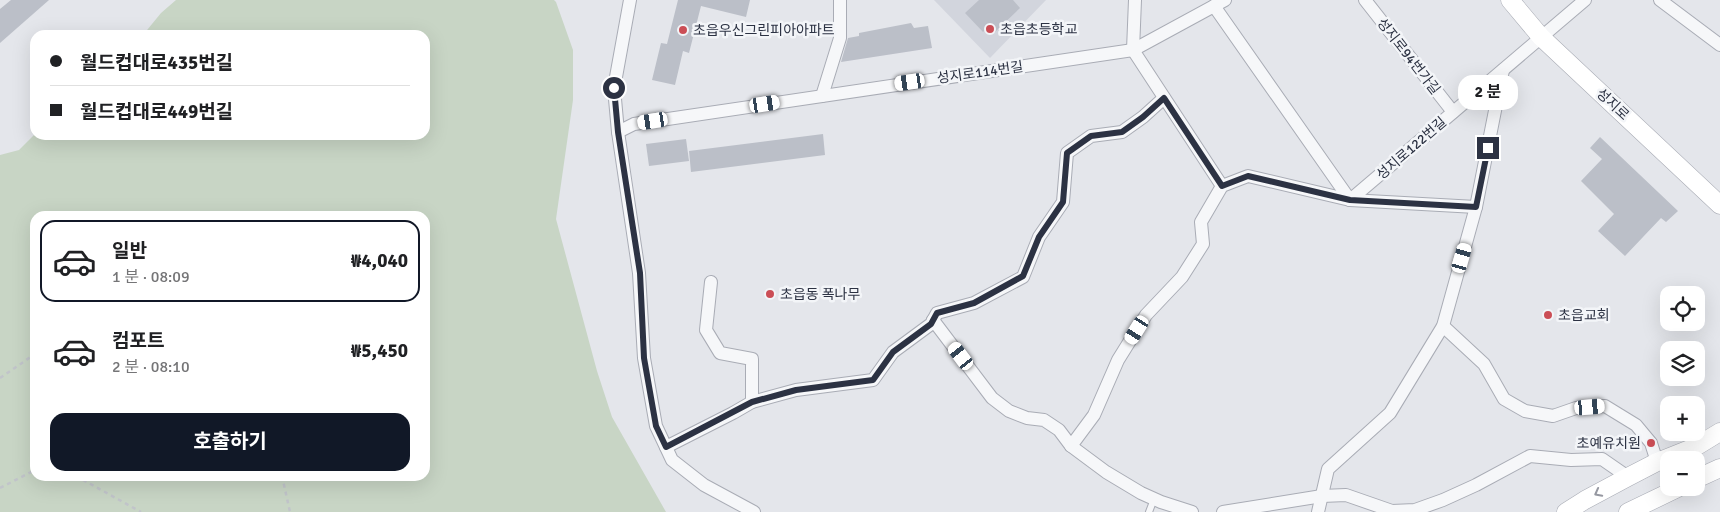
<!DOCTYPE html>
<html lang="ko">
<meta charset="utf-8">
<style>
:root{--surface:#fff;--page:#f6f6f6;--text:#202124;--muted:#757577;--line:#e0e0e0;--accent:#111827}
body{margin:0;font-family:Signika,"Noto Sans KR",sans-serif;background:var(--page);color:var(--text);height:100vh;display:flex;flex-direction:column;font-size:19px;white-space:nowrap}
*{box-sizing:border-box;margin:0}
p{font-size:16px;color:var(--muted)}
.icon{flex:none;width:28px;height:28px;fill:none;stroke:currentColor;stroke-width:2;stroke-linecap:round;stroke-linejoin:round}
.map{position:relative;flex:1;overflow:hidden}
.side{position:absolute;left:30px;top:211px;width:400px;height:270px;display:flex;flex-direction:column;background:var(--surface);border-radius:15px;box-shadow:0 5px 20px #0002}
.side>*{flex:none}
.hud{position:absolute;left:30px;top:30px;width:400px;height:110px;border-radius:15px;box-shadow:0 5px 20px #0002;display:grid;align-content:center;height:110px;padding:0 20px;background:var(--surface)}
.fabs{position:absolute;left:1660px;top:286px;display:grid;gap:10px}
.fabs a{display:grid;place-items:center;width:45px;height:45px;border-radius:10px;background:var(--surface);box-shadow:0 5px 20px #0002;font-size:25px}
.end{position:absolute;width:22px;height:22px;margin:-11px;border:6px solid #2c3243;background:#fff;box-shadow:0 0 0 2px #fff}
.from{border-radius:50%}
.bubble{position:absolute;height:35px;border-radius:15px;background:var(--surface);box-shadow:0 5px 20px #0002;font-size:16px;font-weight:700;line-height:35px;text-align:center}
.car{position:absolute;width:15px;height:30px;margin:-15px -8px;border-radius:6px;box-shadow:0 0 4px 1px #0007;background:linear-gradient(#fff 24%,#345 0 40%,#fff 0 76%,#345 0 86%,#fff 0)}
.hud b{display:flex;align-items:center;gap:18px;height:48px;font-size:19px}
.hud b+b{border-top:1px solid var(--line)}
.hud i{width:12px;height:12px;background:var(--text)}
ul{padding:9px 0 0;list-style:none}
li{display:flex;align-items:center;gap:15px;height:82px;margin:0 10px 8px;padding:0 10px;border:2px solid transparent;border-radius:15px}
li div{flex:1}
li b{display:block;font-size:19px}
li em{font-style:normal;font-weight:700}
li.selected{border-color:var(--accent)}
li>.icon{width:45px;height:45px;stroke-width:1.5}
.action{display:flex;gap:10px;margin-top:auto;padding:10px 20px}
.action a{flex:1;height:58px;border-radius:15px;background:var(--accent);color:#fff;font-size:20px;font-weight:700;line-height:58px;text-align:center}
.map>svg:first-child{display:block}
.built{fill:#d2d5dd}
.green{fill:#c8d5c5;fill-rule:evenodd}
.building{fill:#bbbfc8}
.lines{fill:none;stroke-linecap:round;stroke-linejoin:round}
.service-casing{stroke:#a9acb5;stroke-width:8}
.minor-casing{stroke:#a9acb5;stroke-width:14}
.secondary-casing{stroke:#a9acb5;stroke-width:19}
.path{stroke:#c1c4ca;stroke-width:2.5;stroke-dasharray:4 4;stroke-linecap:butt}
.service{stroke:#f6f7f9;stroke-width:6}
.minor{stroke:#f6f7f9;stroke-width:12}
.secondary{stroke:#fff;stroke-width:18}
.oneway{stroke:#9698a1}
.route{stroke:#2c3243;stroke-width:6}
.poi-dot{fill:#cb4e56;stroke:#f3f5f8;stroke-width:2}
.labels{text-anchor:middle;stroke-width:5;stroke-linejoin:round;paint-order:stroke}
.poi-label{font-size:14px;fill:#2c3243;stroke:#f3f5f8;text-anchor:start}
.street-label{font-size:14px;fill:#2c3243;stroke:#f3f5f8}
</style>
<div class="map">
<svg width="1720" height="512" viewBox="0 0 1720 512">
<rect width="100%" height="100%" fill="#e4e6eb"/>
<path class="built" d="M934,0H1046L990,58Z"/>
<path class="green" d="M176,0H554L556,2L573,50V100L556,219L597,371L612,417L666,512H0V155L19,150L35,134L425,135V35H143L161,13ZM35,216H425V476H35Z"/>
<g class="building">
<path d="M11,0H49L0,43V9Z"/>
<path d="M678,0H750L746,17L701,6L689,53L683,51L675,85L652,80L661,43L667,44Z"/>
<path d="M979,0H1013L1020,8L995,32L989,26L983,32L965,13Z"/>
<path d="M911,23L914,28L928,26L932,48L841,62L848,38L859,36V33Z"/>
<path d="M823,134L825,155L691,172L689,151Z"/>
<path d="M1600,137L1678,211L1666,222L1661,218L1625,256L1598,231L1614,214L1581,181L1602,159L1590,148Z"/>
<path d="M686,139L689,161L649,166L646,144Z"/>
</g>
<g class="lines">
<g class="service-casing">
<path id="service" d="M1149,512L1154,499"/>
</g>
<g class="minor-casing">
<g id="minor">
<path d="M630,0L614,88L618,132L639,273L644,358L656,426L672,460L704,485L754,512"/>
<path d="M1135,0L1133,50L1222,186"/>
<path d="M1365,0L1453,112"/>
<path d="M1660,0L1720,45"/>
<path d="M1214,6L1350,200"/>
<path d="M822,96L840,38V0"/>
<path d="M618,132L634,124L1133,50L1225,0"/>
<path d="M1350,200L1585,0"/>
<path d="M711,282L706,330L720,353L752,359V402"/>
<path d="M933,320L992,398L1009,411L1027,418L1044,420L1059,430L1071,446L1106,472L1141,493L1161,502L1192,512"/>
<path d="M1443,326L1484,364L1504,399L1525,411L1553,416L1576,408L1605,406L1636,425L1651,443L1657,462"/>
<path d="M1071,446L1094,415L1118,360L1146,315L1182,277L1203,244L1201,222L1222,186L1248,176L1350,200L1476,207"/>
<path d="M666,447L733,413L752,402L796,390L873,380L893,352L931,324L937,313L974,303L1023,277L1039,237L1063,202L1067,153L1091,136L1122,132L1143,117L1164,98"/>
<path d="M1223,512L1322,496L1346,495L1392,511L1415,510L1443,500L1476,485L1530,456L1571,460L1602,459L1628,477"/>
<path d="M1318,512L1328,469L1390,413L1443,326L1476,207L1503,70"/>
</g>
</g>
<g class="secondary-casing">
<g id="secondary">
<path d="M1510,0L1541,37L1720,205"/>
<path d="M1696,479L1720,468"/>
<path d="M1566,512L1585,500L1628,477L1657,462L1697,446L1720,432"/>
<path d="M1628,512L1678,488"/>
</g>
</g>
<g class="path">
<path d="M0,378L35,354"/>
<path d="M76,476L141,512"/>
<path d="M282,476L290,512"/>
<path d="M0,488L35,470"/>
</g>
<use href="#service" class="service"/>
<use href="#minor" class="minor"/>
<use href="#secondary" class="secondary"/>
</g>
<defs><path id="oneway-chevron" d="M-2-3.5L2.5 0L-2 3.5" fill="none" stroke-width="1.6" stroke-linecap="round" stroke-linejoin="round" transform="scale(1.25)"/></defs>
<use class="oneway" href="#oneway-chevron" transform="translate(1598 493) rotate(152)"/>
<g class="lines">
<path class="route" d="M614,88L618,132L640,273L644,358L656,426L666,447L752,402L796,390L873,380L893,352L931,324L937,313L974,303L1023,276L1039,237L1063,202L1067,153L1091,136L1122,132L1143,117L1164,98L1222,186L1248,176L1350,200L1476,207L1488,148"/>
</g>
<g class="poi-dot">
<circle cx="990" cy="29" r="5"/>
<circle cx="683" cy="30" r="5"/>
<circle cx="770" cy="294" r="5"/>
<circle cx="1548" cy="315" r="5"/>
<circle cx="1651" cy="443" r="5"/>
</g>
<g class="labels">
<g class="poi-label">
<text x="1000" y="34">초읍초등학교</text>
<text x="693" y="35">초읍우신그린피아아파트</text>
<text x="780" y="299">초읍동 폭나무</text>
<text x="1558" y="320">초읍교회</text>
<text x="1641" y="448" text-anchor="end">초예유치원</text>
</g>
<g class="street-label">
<text transform="translate(1409 56) rotate(52)" y="5">성지로94번가길</text>
<text transform="translate(980 72) rotate(-8)" y="5">성지로114번길</text>
<text transform="translate(1613 104) rotate(43)" y="5">성지로</text>
<text transform="translate(1411 148) rotate(-41)" y="5">성지로122번길</text>
</g>
</g>
</svg>
<div class="fabs">
<a><svg class="icon" aria-label="locate" viewBox="0 0 24 24"><circle cx="12" cy="12" r="6"/><path d="M12 2v4M12 18v4M2 12h4M18 12h4"/></svg></a>
<a><svg class="icon" aria-label="layers" viewBox="0 0 24 24"><path d="M12 4l9 5-9 5-9-5zM3 14l9 5 9-5"/></svg></a>
<a>+</a>
<a>−</a>
</div>
<i class="end from" style="left:614px;top:88px"></i>
<i class="end" style="left:1488px;top:148px"></i>
<div class="bubble" style="left:1458px;top:75px;width:60px">2 분</div>
<i class="car" style="left:910px;top:82px;rotate:262deg"></i>
<i class="car" style="left:765px;top:104px;rotate:81deg"></i>
<i class="car" style="left:653px;top:121px;rotate:261deg"></i>
<i class="car" style="left:1462px;top:258px;rotate:16deg"></i>
<i class="car" style="left:1137px;top:330px;rotate:212deg"></i>
<i class="car" style="left:961px;top:356px;rotate:323deg"></i>
<i class="car" style="left:1590px;top:407px;rotate:85deg"></i>
<div class="hud">
<b><i class="from"></i>월드컵대로435번길</b>
<b><i></i>월드컵대로449번길</b>
</div>
<section class="side">
<ul>
<li class="selected"><svg class="icon" aria-label="car" viewBox="0 0 24 24"><path d="M5 17H2v-5l4-1 3-4h7l3 4 3 1v5h-3M9 17h6M6 11h13"/><circle cx="7" cy="17" r="2"/><circle cx="17" cy="17" r="2"/></svg><div><b>일반</b><p>1 분 · 08:09</p></div><em>₩4,040</em></li>
<li><svg class="icon" aria-label="car" viewBox="0 0 24 24"><path d="M5 17H2v-5l4-1 3-4h7l3 4 3 1v5h-3M9 17h6M6 11h13"/><circle cx="7" cy="17" r="2"/><circle cx="17" cy="17" r="2"/></svg><div><b>컴포트</b><p>2 분 · 08:10</p></div><em>₩5,450</em></li>
</ul>
<div class="action"><a>호출하기</a></div>
</section>
</div>
